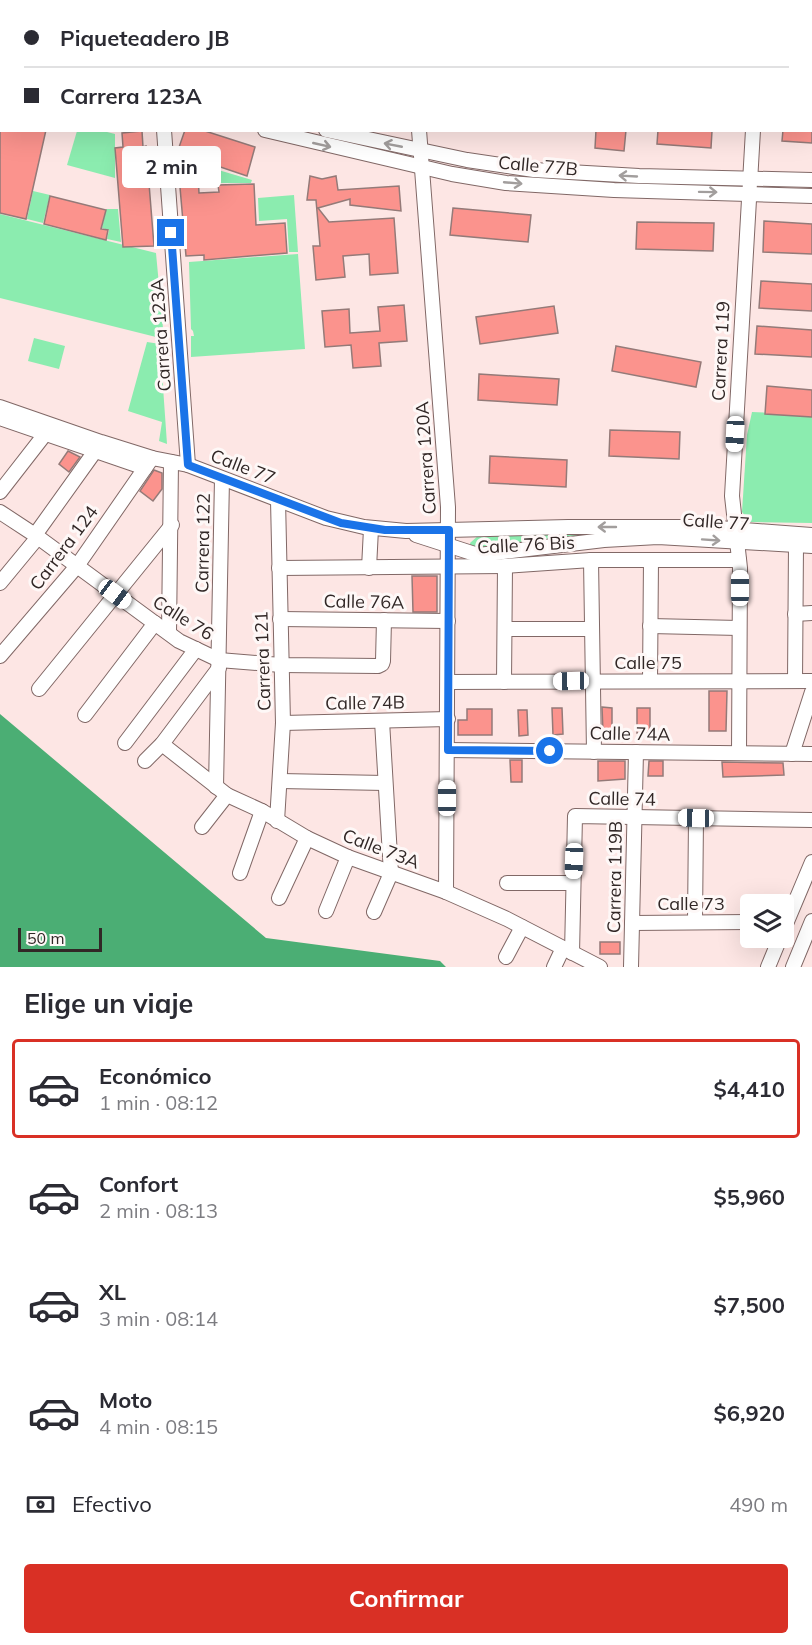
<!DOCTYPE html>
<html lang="es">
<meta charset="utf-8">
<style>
:root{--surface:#fff;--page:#f7f7f7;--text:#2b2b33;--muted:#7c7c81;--line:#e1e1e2;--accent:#d93025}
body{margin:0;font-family:Mulish,sans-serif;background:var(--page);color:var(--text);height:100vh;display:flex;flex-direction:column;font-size:22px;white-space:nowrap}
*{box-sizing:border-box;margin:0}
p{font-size:20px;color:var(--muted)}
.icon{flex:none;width:33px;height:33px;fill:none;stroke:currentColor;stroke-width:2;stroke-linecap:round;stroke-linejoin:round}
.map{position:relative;height:967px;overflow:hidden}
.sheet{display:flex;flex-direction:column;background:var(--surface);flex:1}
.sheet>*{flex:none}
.guide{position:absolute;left:0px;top:0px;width:813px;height:132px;box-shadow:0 6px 24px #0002;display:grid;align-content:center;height:132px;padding:0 24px;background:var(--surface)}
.controls{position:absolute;left:740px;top:894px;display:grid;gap:12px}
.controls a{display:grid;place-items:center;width:54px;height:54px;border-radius:6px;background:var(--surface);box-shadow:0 6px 24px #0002;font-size:30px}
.scale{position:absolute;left:18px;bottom:15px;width:84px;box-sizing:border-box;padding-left:6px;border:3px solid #312726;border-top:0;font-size:16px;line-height:21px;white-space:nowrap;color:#312726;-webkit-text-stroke:4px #fef8f7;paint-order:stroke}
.end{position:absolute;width:27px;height:27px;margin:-14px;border:8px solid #1a73e8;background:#fff;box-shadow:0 0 0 3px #fff}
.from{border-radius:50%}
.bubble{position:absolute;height:42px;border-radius:6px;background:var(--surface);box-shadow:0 6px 24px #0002;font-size:20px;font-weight:700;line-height:42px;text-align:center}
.car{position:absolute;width:18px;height:36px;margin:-18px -9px;border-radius:8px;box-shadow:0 0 4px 2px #0007;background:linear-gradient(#fff 24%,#345 0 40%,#fff 0 76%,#345 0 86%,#fff 0)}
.guide b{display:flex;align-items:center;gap:21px;height:57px;font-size:22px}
.guide b+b{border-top:2px solid var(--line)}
.guide i{width:15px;height:15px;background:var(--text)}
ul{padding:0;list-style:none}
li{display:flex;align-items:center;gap:18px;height:99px;margin:0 12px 9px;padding:0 12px;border:3px solid transparent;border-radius:6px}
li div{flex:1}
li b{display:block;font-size:22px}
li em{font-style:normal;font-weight:700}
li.selected{border-color:var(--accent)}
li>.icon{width:54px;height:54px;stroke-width:1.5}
h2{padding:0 24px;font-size:27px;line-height:72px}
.pay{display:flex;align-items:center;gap:15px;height:66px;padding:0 24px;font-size:22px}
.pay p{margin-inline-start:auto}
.action{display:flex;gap:12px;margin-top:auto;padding:12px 24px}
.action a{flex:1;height:69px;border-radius:6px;background:var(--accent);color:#fff;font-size:24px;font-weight:700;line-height:69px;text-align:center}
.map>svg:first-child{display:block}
.green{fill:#8becaf}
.water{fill:#4bae74}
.building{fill:#fb938d;stroke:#947a78;stroke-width:1.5}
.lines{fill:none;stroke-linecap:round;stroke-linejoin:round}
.minor-casing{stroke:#816866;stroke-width:16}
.minor{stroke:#fff;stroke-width:14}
.oneway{stroke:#a29e9d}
.route{stroke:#1a73e8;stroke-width:8}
.labels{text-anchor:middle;stroke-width:6;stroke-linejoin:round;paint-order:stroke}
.street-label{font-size:18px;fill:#312726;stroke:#fef8f7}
</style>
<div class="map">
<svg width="812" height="967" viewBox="0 0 812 967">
<rect width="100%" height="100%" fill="#fde6e4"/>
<g class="green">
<path d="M77,131H103L115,134V178L67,165Z"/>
<path d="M178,158L252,180L251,183H217L215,176L194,175Z"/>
<path d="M33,191L50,195L43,223L27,219Z"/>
<path d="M294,195L298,252H289L287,219L259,221L258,198Z"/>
<path d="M106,209H118L121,242L107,239L109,230L102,228Z"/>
<path d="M0,214L156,253L164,339L0,298Z"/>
<path d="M298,254L305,349L191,357V336H194L193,331L191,329L189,262Z"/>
<path d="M34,338L65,346L59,369L28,361Z"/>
<path d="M147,342L160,344L167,444L159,441L162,422L128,411Z"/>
<path d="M752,412L812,415V523L750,522L742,512L747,435Z"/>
<path d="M628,533L493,551L471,547L470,543L479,535Z"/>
</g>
<path class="water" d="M0,714L266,938L440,961L446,967H0Z"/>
<g class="building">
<path d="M0,130H46L26,219L0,213Z"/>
<path d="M185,130H202L255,147L247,176L197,159L199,193L219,192L218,185L254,184L256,225L285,223L287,253L204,260V255L186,256L177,153Z"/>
<path d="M596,130H626L624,151L595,148Z"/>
<path d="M658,130L712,131L711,148L657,144Z"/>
<path d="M783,130H812V143L782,141Z"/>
<path d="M142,131L143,147L146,146L154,246L123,247L115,148L123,147L122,133Z"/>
<path d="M310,176L322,179L336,176L338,190L399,186L401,211L350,205V199L318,208L329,222L394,218L398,273L370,275L369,254L343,256L345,277L316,280L313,246H320L316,200H307Z"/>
<path d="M50,196L106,210L101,229L108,230L106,240L44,224Z"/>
<path d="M453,208L531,215L528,242L450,235Z"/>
<path d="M764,221L812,224V254L763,252Z"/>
<path d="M637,222L714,223L713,251L636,249Z"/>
<path d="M761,281L812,284V311L759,308Z"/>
<path d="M404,305L407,341L379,343L381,366L353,368L351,345L325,347L322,311L349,309L350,333L380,331L378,307Z"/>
<path d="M554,306L558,333L480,344L476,317Z"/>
<path d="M757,326L812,330V357L755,354Z"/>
<path d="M616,346L701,362L696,387L612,371Z"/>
<path d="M479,374L559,379L557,405L478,400Z"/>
<path d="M767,386L812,390V417L765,414Z"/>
<path d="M610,430L680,432L679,459L609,456Z"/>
<path d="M68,451L80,457L69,472L59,464Z"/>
<path d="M490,456L567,460L566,487L489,483Z"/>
<path d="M154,470L162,473V489L153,501L140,491Z"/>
<path d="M412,576H437V612H413Z"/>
<path d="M709,691H727L726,731H709Z"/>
<path d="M602,707L612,708V732H603Z"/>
<path d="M552,708H562L563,734L553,735Z"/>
<rect x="637" y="708" width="13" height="25"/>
<path d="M467,709H492V735H458V720H467Z"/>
<path d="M518,710H527L528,735L519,736Z"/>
<path d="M510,760H522V782H511Z"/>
<path d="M598,761H625V779L598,781Z"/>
<path d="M649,761H663V776H648Z"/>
<path d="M722,762L783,763L784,775L723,777Z"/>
<rect x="600" y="942" width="20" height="12"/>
</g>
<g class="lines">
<g class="minor-casing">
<g id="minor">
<path d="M156,0L157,2"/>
<path d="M345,0V2"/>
<path d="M408,0V2"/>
<path d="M209,2L228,0"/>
<path d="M762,2V0"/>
<path d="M0,21H2"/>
<path d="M0,38L2,39"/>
<path d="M164,130L188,465"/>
<path d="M265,130L452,174L506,183L614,190L812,196"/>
<path d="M326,130L467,160L534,170L639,176L812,180"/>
<path d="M419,130L448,507L446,892"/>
<path d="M0,407L101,442L152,458L188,465L326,518L364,527L406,531L568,527H705L812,535"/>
<path d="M0,418L145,468"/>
<path d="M0,492L49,429"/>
<path d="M0,512L35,535L179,641L219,660L281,665L378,666L382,664L383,661L384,620"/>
<path d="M35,535L98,447"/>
<path d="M416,535L478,555L604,540L658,537L812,546"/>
<path d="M591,560L594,752"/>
<path d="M279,568L505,566L591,560H739"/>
<path d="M369,568L371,529"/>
<path d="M0,583L38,537"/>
<path d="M795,614L812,613"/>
<path d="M280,619L448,621"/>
<path d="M650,626L739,628"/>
<path d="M505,629H592"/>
<path d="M169,633L171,462"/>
<path d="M0,656L77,566L152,458"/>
<path d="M650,681L651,560"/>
<path d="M795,681L796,545"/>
<path d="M448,682L812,681"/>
<path d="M504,682L505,566"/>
<path d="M39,689L172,525"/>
<path d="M85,715L155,623"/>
<path d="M283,723L448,719"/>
<path d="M125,743L196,649"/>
<path d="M162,744L227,795L262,811L307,838L348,857L446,892L507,919L600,967"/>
<path d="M448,750L812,754"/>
<path d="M739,753L740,568L732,496L753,130"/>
<path d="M792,754L812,692"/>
<path d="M145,761L162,744L219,668"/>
<path d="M280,781L385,783"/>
<path d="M216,787L222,479"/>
<path d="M277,821L283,723L278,500"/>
<path d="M202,827L227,795"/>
<path d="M240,873L262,811"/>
<path d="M507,883H573"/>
<path d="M279,898L307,838"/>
<path d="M326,911L348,857"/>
<path d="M374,912L391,873L382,721"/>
<path d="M695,922L696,818"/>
<path d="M632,923L750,922"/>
<path d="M783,931L812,862"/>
<path d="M572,953L575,816L812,820"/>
<path d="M506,957L522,927"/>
<path d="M554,967L563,948"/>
<path d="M631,967L636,752"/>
<path d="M768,967L780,938"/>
<path d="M793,967L812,921"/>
</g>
</g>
<use href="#minor" class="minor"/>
</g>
<defs><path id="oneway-shaft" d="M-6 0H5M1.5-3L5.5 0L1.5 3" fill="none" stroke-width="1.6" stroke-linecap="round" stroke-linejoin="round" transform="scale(1.5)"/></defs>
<g class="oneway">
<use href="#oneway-shaft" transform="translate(322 145) rotate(13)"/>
<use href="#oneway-shaft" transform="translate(393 145) rotate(-169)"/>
<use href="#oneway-shaft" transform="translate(628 176) rotate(-177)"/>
<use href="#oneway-shaft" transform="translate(513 183) rotate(5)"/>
<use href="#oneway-shaft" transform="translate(708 192) rotate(1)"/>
<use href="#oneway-shaft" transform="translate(607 527) rotate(180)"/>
<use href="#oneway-shaft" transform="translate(711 540) rotate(4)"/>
</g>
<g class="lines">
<path class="route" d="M171,233L188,465L341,523L385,530H449L448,750L550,751"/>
</g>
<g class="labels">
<g class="street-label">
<text transform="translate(538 166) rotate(5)" y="6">Calle 77B</text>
<text transform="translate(161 335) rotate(-94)" y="6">Carrera 123A</text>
<text transform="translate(721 351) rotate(-87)" y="6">Carrera 119</text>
<text transform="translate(426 458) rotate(-94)" y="6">Carrera 120A</text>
<text transform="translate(243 467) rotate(21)" y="6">Calle 77</text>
<text transform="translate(716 522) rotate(4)" y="6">Calle 77</text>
<text transform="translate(203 543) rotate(-89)" y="6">Carrera 122</text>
<text transform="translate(526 545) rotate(-3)" y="6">Calle 76 Bis</text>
<text transform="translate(64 548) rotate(-53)" y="6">Carrera 124</text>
<text transform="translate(364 602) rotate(1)" y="6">Calle 76A</text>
<text transform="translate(183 618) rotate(32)" y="6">Calle 76</text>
<text transform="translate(263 661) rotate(-92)" y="6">Carrera 121</text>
<text x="648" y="669">Calle 75</text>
<text transform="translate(365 703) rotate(-1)" y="6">Calle 74B</text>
<text transform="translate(630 734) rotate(1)" y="6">Calle 74A</text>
<text transform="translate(622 799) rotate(1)" y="6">Calle 74</text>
<text transform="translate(381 849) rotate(21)" y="6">Calle 73A</text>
<text transform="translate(615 877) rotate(-89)" y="6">Carrera 119B</text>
<text x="691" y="910">Calle 73</text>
</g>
</g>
</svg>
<div class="controls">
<a><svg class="icon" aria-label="layers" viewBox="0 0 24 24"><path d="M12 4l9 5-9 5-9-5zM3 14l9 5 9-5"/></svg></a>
</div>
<div class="scale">50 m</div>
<i class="end from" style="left:550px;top:751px"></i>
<i class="end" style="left:171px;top:233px"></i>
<div class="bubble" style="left:122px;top:146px;width:99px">2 min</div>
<i class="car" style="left:735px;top:434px;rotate:183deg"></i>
<i class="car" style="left:740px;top:588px;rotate:0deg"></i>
<i class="car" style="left:115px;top:594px;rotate:127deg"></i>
<i class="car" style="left:571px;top:681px;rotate:269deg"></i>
<i class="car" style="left:447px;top:798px;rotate:0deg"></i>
<i class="car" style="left:696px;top:818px;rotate:271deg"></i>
<i class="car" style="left:574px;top:861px;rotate:182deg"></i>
<div class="guide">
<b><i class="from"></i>Piqueteadero JB</b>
<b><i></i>Carrera 123A</b>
</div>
</div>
<section class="sheet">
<h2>Elige un viaje</h2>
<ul>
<li class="selected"><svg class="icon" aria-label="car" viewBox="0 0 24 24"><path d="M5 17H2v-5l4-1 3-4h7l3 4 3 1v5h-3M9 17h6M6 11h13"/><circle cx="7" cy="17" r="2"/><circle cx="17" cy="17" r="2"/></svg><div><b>Económico</b><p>1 min · 08:12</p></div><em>$4,410</em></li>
<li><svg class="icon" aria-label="car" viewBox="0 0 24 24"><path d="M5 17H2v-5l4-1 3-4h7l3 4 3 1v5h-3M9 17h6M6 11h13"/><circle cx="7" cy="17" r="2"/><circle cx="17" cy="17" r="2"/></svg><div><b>Confort</b><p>2 min · 08:13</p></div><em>$5,960</em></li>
<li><svg class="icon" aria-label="car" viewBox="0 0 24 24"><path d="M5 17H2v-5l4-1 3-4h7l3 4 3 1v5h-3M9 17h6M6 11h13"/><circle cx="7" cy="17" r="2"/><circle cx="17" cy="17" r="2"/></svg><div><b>XL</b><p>3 min · 08:14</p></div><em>$7,500</em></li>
<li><svg class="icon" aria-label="car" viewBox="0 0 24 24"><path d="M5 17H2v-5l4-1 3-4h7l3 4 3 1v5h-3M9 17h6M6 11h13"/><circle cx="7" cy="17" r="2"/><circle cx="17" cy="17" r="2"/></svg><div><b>Moto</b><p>4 min · 08:15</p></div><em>$6,920</em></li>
</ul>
<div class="pay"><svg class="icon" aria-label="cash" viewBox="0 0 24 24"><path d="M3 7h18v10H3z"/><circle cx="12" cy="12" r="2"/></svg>Efectivo<p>490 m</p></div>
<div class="action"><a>Confirmar</a></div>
</section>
